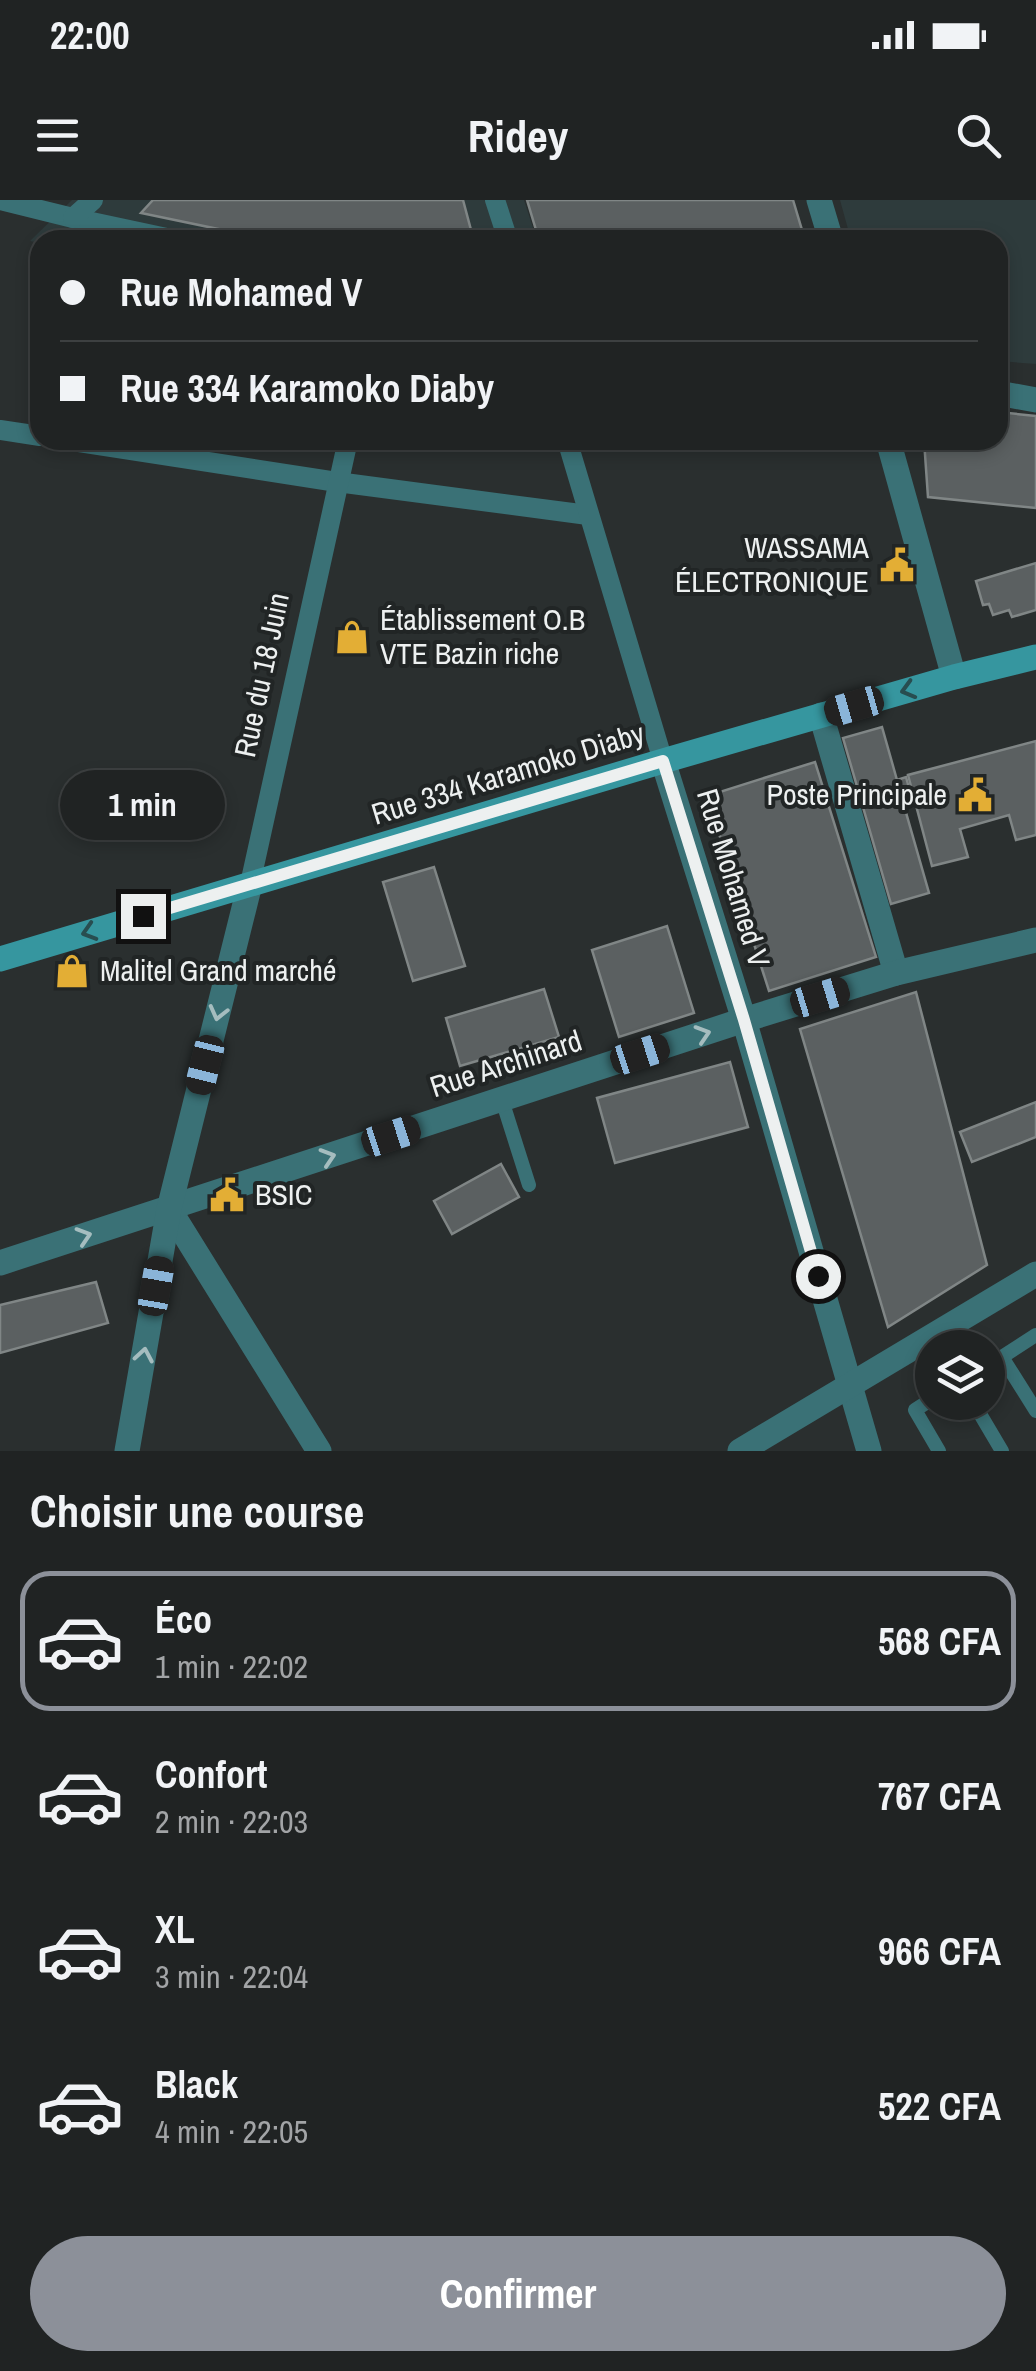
<!DOCTYPE html>
<html lang="fr">
<meta charset="utf-8">
<style>
:root{--surface:#202323;--page:#282b2b;--text:#f1f3f6;--muted:#a2a4a6;--line:#3d4041;--accent:#8c9099}
body{margin:0;font-family:"Archivo Narrow",sans-serif;background:var(--page);color:var(--text);height:100vh;display:flex;flex-direction:column;font-size:38px;white-space:nowrap}
*{box-sizing:border-box;margin:0}
p{font-size:32px;color:var(--muted)}
.icon{flex:none;width:55px;height:55px;fill:none;stroke:currentColor;stroke-width:2;stroke-linecap:round;stroke-linejoin:round}
.map{position:relative;height:1251px;overflow:hidden}
.sheet{display:flex;flex-direction:column;background:var(--surface);flex:1}
.sheet>*{flex:none}
.top-card{position:absolute;left:30px;top:30px;width:978px;height:220px;border-radius:30px;box-shadow:0 5px 15px #0003,0 0 0 2px var(--line);display:grid;align-content:center;height:220px;padding:0 30px;background:var(--surface)}
.fabs{position:absolute;left:915px;top:1130px;display:grid;gap:20px}
.fabs a{display:grid;place-items:center;width:90px;height:90px;border-radius:50%;background:var(--surface);box-shadow:0 5px 15px #0003,0 0 0 2px var(--line);font-size:50px}
.end{position:absolute;width:45px;height:45px;margin:-22px;border:12px solid #edf0f0;background:#111;box-shadow:0 0 0 5px #111}
.from{border-radius:50%}
.bubble{position:absolute;height:70px;border-radius:35px;background:var(--surface);box-shadow:0 5px 15px #0003,0 0 0 2px var(--line);font-size:32px;font-weight:700;line-height:70px;text-align:center}
.car{position:absolute;width:30px;height:60px;margin:-30px -15px;border-radius:12px;box-shadow:0 0 8px 2px #0007;background:linear-gradient(#222 24%,#8ab4d8 0 40%,#222 0 76%,#8ab4d8 0 86%,#222 0)}
.top-card b{display:flex;align-items:center;gap:35px;height:95px;font-size:38px}
.top-card b+b{border-top:2px solid var(--line)}
.top-card i{width:25px;height:25px;background:var(--text)}
ul{padding:0;list-style:none}
li{display:flex;align-items:center;gap:30px;height:140px;margin:0 20px 15px;padding:0 10px;border:5px solid transparent;border-radius:30px}
li div{flex:1}
li b{display:block;font-size:38px}
li em{font-style:normal;font-weight:700}
li.active{border-color:var(--accent)}
li>.icon{width:90px;height:90px;stroke-width:1.5}
h2{padding:0 30px;font-size:45px;line-height:120px}
.cta{display:flex;gap:20px;margin-top:auto;padding:20px 30px}
.cta a{flex:1;height:115px;border-radius:60px;background:var(--accent);color:#fff;font-size:40px;font-weight:700;line-height:115px;text-align:center}
.status{display:flex;justify-content:space-between;align-items:center;height:70px;padding:0 50px;background:var(--surface);direction:ltr}
.status svg{height:28px;fill:currentColor}
header{display:flex;justify-content:space-between;align-items:center;height:130px;padding:0 30px;background:var(--surface);font-size:45px;font-weight:700}
.map>svg:first-child{display:block}
.built{fill:#2e3b3c}
.building{fill:#5b6061;stroke:#808686;stroke-width:2.5}
.lines{fill:none;stroke-linecap:round;stroke-linejoin:round}
.service{stroke:#3a7176;stroke-width:14}
.pedestrian{stroke:#3a7176;stroke-width:20}
.minor{stroke:#3a7176;stroke-width:25}
.secondary{stroke:#36969f;stroke-width:25}
.oneway{stroke:#284d50}
.oneway2{stroke:#a5bdbf}
.route{stroke:#edf0f0;stroke-width:12}
.labels{text-anchor:middle;stroke-width:8;stroke-linejoin:round;paint-order:stroke}
.poi-label{font-size:30px;fill:#edf0f0;stroke:#212525;text-anchor:start}
.street-label{font-size:30px;fill:#edf0f0;stroke:#212525}
</style>
<div class="status"><b>22:00</b><svg viewBox="0 0 49 12"><path d="M0 12V9h3v3zM5 12V6h3v6zM10 12V3h3v9zM15 12V0h3v12zM26 1h20v11H26zM47 4h2v5h-2z"/></svg></div>
<header><svg class="icon" aria-label="menu" viewBox="0 0 24 24"><path d="M4 6h16M4 12h16M4 18h16"/></svg>Ridey<svg class="icon" aria-label="search" viewBox="0 0 24 24"><circle cx="10" cy="10" r="6"/><path d="M15 15l6 6"/></svg></header>
<div class="map">
<svg width="1036" height="1251" viewBox="0 0 1036 1251">
<rect width="100%" height="100%" fill="#2a2f2f"/>
<g class="built">
<path d="M72,0H524L537,40H40V43L30,41Z"/>
<path d="M840,0H1036V164L998,161V40H851Z"/>
</g>
<g class="building">
<path d="M153,0H463L471,30L462,40H271L141,13Z"/>
<path d="M527,0H793L805,40H539Z"/>
<path d="M998,212L1036,216V308L928,297L924,240H998Z"/>
<path d="M1036,363V410L1012,417L1009,410L993,415L989,404L983,405L976,381Z"/>
<path d="M882,527L897,580L906,577L912,599L903,602L929,693L891,704L843,538Z"/>
<path d="M1036,541V635L1016,640L1009,615L960,629L968,657L932,666L908,575Z"/>
<path d="M815,562L876,757L769,791L707,596Z"/>
<path d="M434,667L465,766L413,781L383,682Z"/>
<path d="M667,726L694,813L619,837L592,750Z"/>
<path d="M544,789L559,837L460,866L446,818Z"/>
<path d="M916,792L987,1065L888,1127L800,829Z"/>
<path d="M730,862L748,927L615,963L597,898Z"/>
<path d="M1036,902V937L972,962L960,932Z"/>
<path d="M501,964L519,997L452,1034L434,1001Z"/>
<path d="M96,1082L108,1123L0,1153V1105Z"/>
</g>
<g class="lines">
<g class="service">
<path d="M502,900L529,985"/>
<path d="M1002,1157L1036,1211"/>
<path d="M988,1166L1036,1135"/>
<path d="M932,1199L915,1210L939,1251"/>
<path d="M973,1202L1002,1251"/>
</g>
<g class="pedestrian">
<path d="M0,0L73,18L176,40"/>
<path d="M495,0L508,40"/>
<path d="M73,18L93,0"/>
<path d="M0,230L40,236"/>
<path d="M66,240L337,282L588,315"/>
<path d="M567,240L663,561"/>
<path d="M250,684L348,240"/>
</g>
<g class="minor">
<path d="M819,0L831,40"/>
<path d="M998,193L1036,200"/>
<path d="M888,240L954,477"/>
<path d="M821,515L896,773"/>
<path d="M663,561L744,820L869,1251"/>
<path d="M169,1009L319,1251"/>
<path d="M0,1063L744,820L896,773L1036,740"/>
<path d="M127,1251L169,1009L250,684"/>
<path d="M740,1251L1036,1074"/>
</g>
<path class="secondary" d="M0,759L663,561L954,477L1036,457"/>
</g>
<defs><path id="oneway-chevron" d="M-2-3.5L2.5 0L-2 3.5" fill="none" stroke-width="1.6" stroke-linecap="round" stroke-linejoin="round" transform="scale(2.5)"/></defs>
<g class="oneway">
<use href="#oneway-chevron" transform="translate(908 490) rotate(164)"/>
<use href="#oneway-chevron" transform="translate(89 732) rotate(163)"/>
</g>
<g class="oneway2">
<use href="#oneway-chevron" transform="translate(218 813) rotate(104)"/>
<use href="#oneway-chevron" transform="translate(703 834) rotate(-18)"/>
<use href="#oneway-chevron" transform="translate(328 957) rotate(-18)"/>
<use href="#oneway-chevron" transform="translate(84 1036) rotate(-18)"/>
<use href="#oneway-chevron" transform="translate(144 1155) rotate(-80)"/>
</g>
<g class="lines">
<path class="route" d="M143,716L663,561L744,820L818,1076"/>
</g>
<defs>
<g id="civic-bare" transform="scale(2.7)"><path d="M-.6-6.5H3V-4.5H.6V-3L4-1V1h2V6H-6V1h2V-1L-.6-3ZM-1.2 2.5V6h2.4V2.5Z" fill="#e3ae35" stroke="#212525" stroke-width="2.5" paint-order="stroke"/></g>
<g id="shop-bare" transform="scale(2.7)"><path d="M-5-2.5h2.3a2.7 3.5 0 0 1 5.4 0H5L5.5 6h-11ZM-1.5-2.5h3a1.5 2.3 0 0 0-3 0Z" fill="#e3ae35" stroke="#212525" stroke-width="2.5" paint-order="stroke"/></g>
</defs>
<g fill-rule="evenodd">
<use href="#civic-bare" x="897" y="365"/>
<use href="#shop-bare" x="352" y="437"/>
<use href="#civic-bare" x="975" y="595"/>
<use href="#shop-bare" x="72" y="771"/>
<use href="#civic-bare" x="227" y="995"/>
</g>
<g class="labels">
<g class="poi-label">
<text x="869" y="358" text-anchor="end">WASSAMA<tspan x="869" dy="34">ÉLECTRONIQUE</tspan></text>
<text x="380" y="430">Établissement O.B<tspan x="380" dy="34">VTE Bazin riche</tspan></text>
<text x="947" y="605" text-anchor="end">Poste Principale</text>
<text x="100" y="781">Malitel Grand marché</text>
<text x="255" y="1005">BSIC</text>
</g>
<g class="street-label">
<text transform="translate(262 475) rotate(-78)" y="10">Rue du 18 Juin</text>
<text transform="translate(508 574) rotate(-17)" y="10">Rue 334 Karamoko Diaby</text>
<text transform="translate(733 678) rotate(73)" y="10">Rue Mohamed V</text>
<text transform="translate(506 864) rotate(-18)" y="10">Rue Archinard</text>
</g>
</g>
</svg>
<div class="fabs">
<a><svg class="icon" aria-label="layers" viewBox="0 0 24 24"><path d="M12 4l9 5-9 5-9-5zM3 14l9 5 9-5"/></svg></a>
</div>
<i class="end from" style="left:818px;top:1076px"></i>
<i class="end" style="left:143px;top:716px"></i>
<div class="bubble" style="left:60px;top:570px;width:165px">1 min</div>
<i class="car" style="left:854px;top:506px;rotate:254deg"></i>
<i class="car" style="left:820px;top:797px;rotate:73deg"></i>
<i class="car" style="left:640px;top:854px;rotate:72deg"></i>
<i class="car" style="left:205px;top:865px;rotate:194deg"></i>
<i class="car" style="left:391px;top:936px;rotate:72deg"></i>
<i class="car" style="left:156px;top:1086px;rotate:10deg"></i>
<div class="top-card">
<b><i class="from"></i>Rue Mohamed V</b>
<b><i></i>Rue 334 Karamoko Diaby</b>
</div>
</div>
<section class="sheet">
<h2>Choisir une course</h2>
<ul>
<li class="active"><svg class="icon" aria-label="car" viewBox="0 0 24 24"><path d="M5 17H2v-5l4-1 3-4h7l3 4 3 1v5h-3M9 17h6M6 11h13"/><circle cx="7" cy="17" r="2"/><circle cx="17" cy="17" r="2"/></svg><div><b>Éco</b><p>1 min · 22:02</p></div><em>568 CFA</em></li>
<li><svg class="icon" aria-label="car" viewBox="0 0 24 24"><path d="M5 17H2v-5l4-1 3-4h7l3 4 3 1v5h-3M9 17h6M6 11h13"/><circle cx="7" cy="17" r="2"/><circle cx="17" cy="17" r="2"/></svg><div><b>Confort</b><p>2 min · 22:03</p></div><em>767 CFA</em></li>
<li><svg class="icon" aria-label="car" viewBox="0 0 24 24"><path d="M5 17H2v-5l4-1 3-4h7l3 4 3 1v5h-3M9 17h6M6 11h13"/><circle cx="7" cy="17" r="2"/><circle cx="17" cy="17" r="2"/></svg><div><b>XL</b><p>3 min · 22:04</p></div><em>966 CFA</em></li>
<li><svg class="icon" aria-label="car" viewBox="0 0 24 24"><path d="M5 17H2v-5l4-1 3-4h7l3 4 3 1v5h-3M9 17h6M6 11h13"/><circle cx="7" cy="17" r="2"/><circle cx="17" cy="17" r="2"/></svg><div><b>Black</b><p>4 min · 22:05</p></div><em>522 CFA</em></li>
</ul>
<div class="cta"><a>Confirmer</a></div>
</section>
